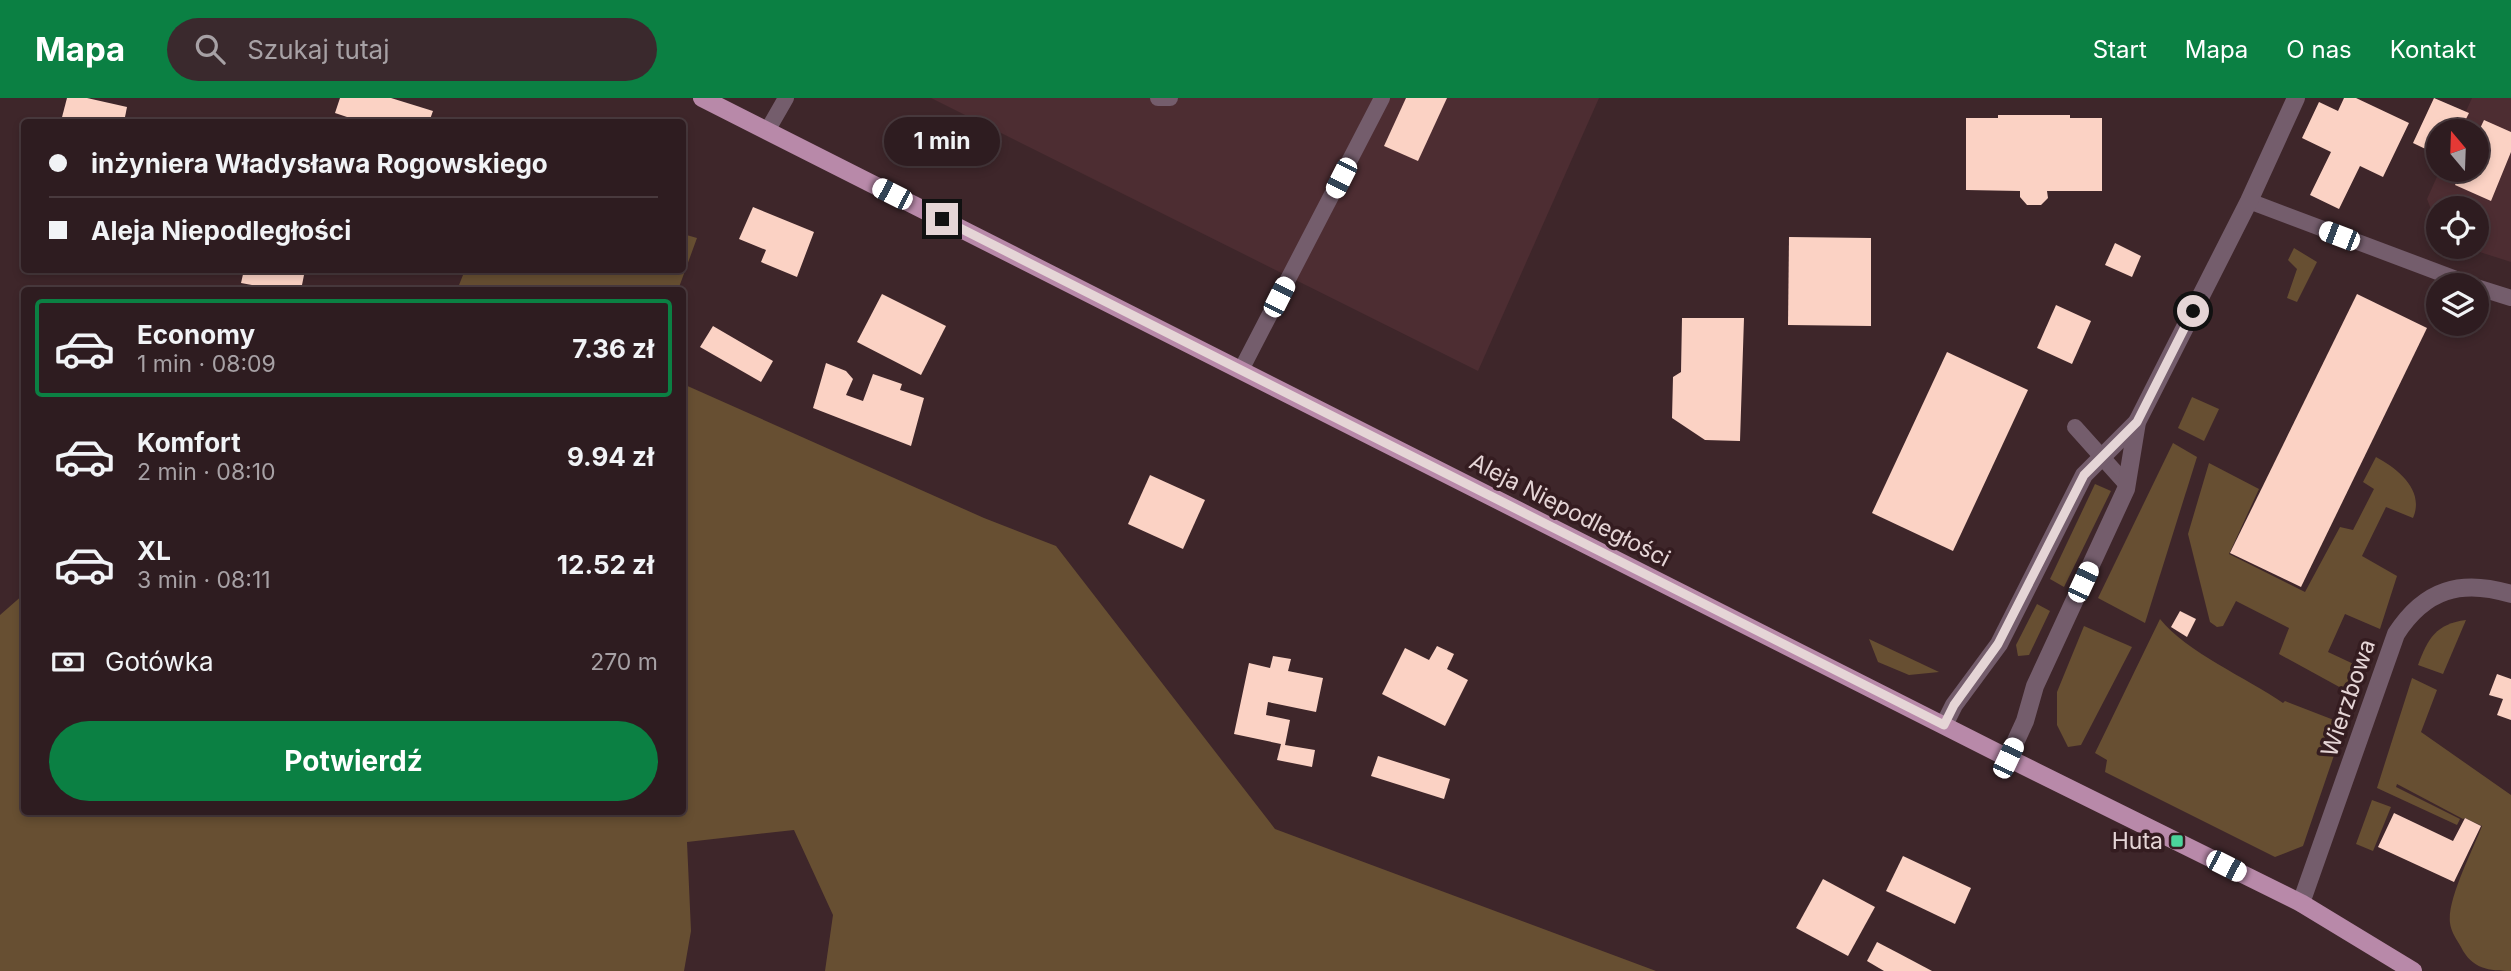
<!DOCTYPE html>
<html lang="pl">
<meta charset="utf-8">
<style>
:root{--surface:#2e1c20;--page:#3a292d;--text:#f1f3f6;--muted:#a7a1a5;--line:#493a3e;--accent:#0b8043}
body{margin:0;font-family:Inter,sans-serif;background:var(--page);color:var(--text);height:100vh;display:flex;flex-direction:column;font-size:26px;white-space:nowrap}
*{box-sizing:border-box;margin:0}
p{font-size:23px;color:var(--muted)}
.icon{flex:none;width:38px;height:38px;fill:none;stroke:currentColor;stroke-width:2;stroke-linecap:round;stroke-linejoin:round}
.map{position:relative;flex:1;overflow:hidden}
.details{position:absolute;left:21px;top:189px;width:665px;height:528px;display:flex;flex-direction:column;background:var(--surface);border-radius:7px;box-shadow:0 4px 10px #0003,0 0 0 2px var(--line)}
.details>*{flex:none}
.top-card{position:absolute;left:21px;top:21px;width:665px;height:154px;border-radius:7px;box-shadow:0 4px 10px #0003,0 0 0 2px var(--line);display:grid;align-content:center;height:154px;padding:0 28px;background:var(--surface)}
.needle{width:46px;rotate:341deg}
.tools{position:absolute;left:2426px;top:21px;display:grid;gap:14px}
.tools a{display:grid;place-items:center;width:63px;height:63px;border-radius:50%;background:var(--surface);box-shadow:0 4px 10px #0003,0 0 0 2px var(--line);font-size:35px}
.end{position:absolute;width:32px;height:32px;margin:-16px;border:9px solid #e5d5d6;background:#111;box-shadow:0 0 0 4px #111}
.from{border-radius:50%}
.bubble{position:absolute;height:49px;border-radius:24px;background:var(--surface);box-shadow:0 4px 10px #0003,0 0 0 2px var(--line);font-size:23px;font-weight:700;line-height:49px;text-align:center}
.car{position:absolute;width:21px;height:42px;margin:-21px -10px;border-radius:9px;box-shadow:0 0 5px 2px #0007;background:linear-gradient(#fff 24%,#345 0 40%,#fff 0 76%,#345 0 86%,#fff 0)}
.top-card b{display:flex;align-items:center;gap:24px;height:66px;font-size:26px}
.top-card b+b{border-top:2px solid var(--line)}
.top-card i{width:18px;height:18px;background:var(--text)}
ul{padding:12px 0 0;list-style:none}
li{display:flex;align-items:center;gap:21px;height:98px;margin:0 14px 10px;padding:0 14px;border:4px solid transparent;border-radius:7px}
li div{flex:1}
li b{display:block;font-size:26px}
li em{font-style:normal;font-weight:700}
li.active{border-color:var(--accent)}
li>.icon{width:63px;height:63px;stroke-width:1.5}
.pay{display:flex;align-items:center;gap:18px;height:77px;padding:0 28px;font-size:26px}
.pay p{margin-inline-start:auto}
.primary-button{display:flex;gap:14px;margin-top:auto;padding:14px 28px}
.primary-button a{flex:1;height:80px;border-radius:42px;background:var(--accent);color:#fff;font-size:28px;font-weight:700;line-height:80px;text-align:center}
header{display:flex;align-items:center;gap:42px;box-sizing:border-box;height:98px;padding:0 35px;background:var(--accent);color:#fff}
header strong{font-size:33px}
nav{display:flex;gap:38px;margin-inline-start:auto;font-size:24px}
.search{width:490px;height:63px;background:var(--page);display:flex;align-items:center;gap:18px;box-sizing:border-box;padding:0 24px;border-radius:38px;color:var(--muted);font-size:26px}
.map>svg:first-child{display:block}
.built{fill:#4d2d32}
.green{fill:#674f32}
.building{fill:#fbd2c4}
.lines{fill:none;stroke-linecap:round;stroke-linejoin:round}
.lane{stroke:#745d6c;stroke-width:16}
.street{stroke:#745d6c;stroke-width:18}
.primary{stroke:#b889a9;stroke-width:18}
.route{stroke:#e5d5d6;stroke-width:9}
.poi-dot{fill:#4bd49b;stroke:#341c20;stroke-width:2.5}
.labels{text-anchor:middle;stroke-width:7;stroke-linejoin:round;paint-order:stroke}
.street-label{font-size:23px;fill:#e5d5d6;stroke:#341c20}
.poi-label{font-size:23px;fill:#e5d5d6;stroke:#341c20;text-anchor:end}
</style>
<header>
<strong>Mapa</strong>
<div class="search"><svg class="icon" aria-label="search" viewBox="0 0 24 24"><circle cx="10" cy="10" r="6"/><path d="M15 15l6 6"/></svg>Szukaj tutaj</div>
<nav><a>Start</a><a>Mapa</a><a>O nas</a><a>Kontakt</a></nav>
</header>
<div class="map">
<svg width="2511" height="873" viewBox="0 0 2511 873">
<rect width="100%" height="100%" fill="#3e262a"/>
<g class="built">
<path d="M931,0H1599L1478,273Z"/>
<path d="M2472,0H2511V164L2464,149H2476V110H2438V129L2427,101L2440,72H2476V33H2457Z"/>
</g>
<g class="green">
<path d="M683,136L697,140L678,192H457L465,172H682Z"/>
<path d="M2294,150L2317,164L2297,204L2287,200L2297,171L2288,162Z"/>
<path d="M683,286L984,420L1056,448L1275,731L1656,873H825L833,817L794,732L687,744L691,833L684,873H0V517L24,496V714H682Z"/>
<path d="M2192,299L2219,311L2204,343L2178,330Z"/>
<path d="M2173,345L2197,359L2145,525L2098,500Z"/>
<path d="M2376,359C2398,371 2425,392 2413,420L2386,409L2362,458L2397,478L2380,531L2345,516L2328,554L2360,569L2353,588L2343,591L2279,556L2289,530L2236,503L2223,528L2217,529L2210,524L2188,436L2209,365L2259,391L2229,456L2305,494L2340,429L2353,432L2374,391L2363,384Z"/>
<path d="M2095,386L2111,393L2064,489L2050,481Z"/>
<path d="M2037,506L2050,513L2029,557L2018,558L2016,547Z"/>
<path d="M2160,521C2186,554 2247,580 2283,605L2285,603L2339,624L2343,631L2303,748L2275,759L2105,674L2107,662L2095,655Z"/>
<path d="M2466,522L2443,576L2418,567C2428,540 2436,526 2466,522Z"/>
<path d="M2084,528L2132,549L2081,647L2068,649L2057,627V594Z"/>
<path d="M1869,541L1939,574L1909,577L1878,564Z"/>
<path d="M2412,580L2437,592L2421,634L2511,697V873C2489,873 2472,871 2461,849C2457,842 2451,834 2450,825C2447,801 2473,752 2482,728L2465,720L2463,721L2397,686L2396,689L2460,721L2457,727L2377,690Z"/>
<path d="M2372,702L2391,709L2373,753L2356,746Z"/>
</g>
<g class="building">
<path d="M67,0H87L127,9L124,24L61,23Z"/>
<path d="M340,0H391L433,13L429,24H362L335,15Z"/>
<path d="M1406,0H1447L1418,63L1384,48Z"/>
<path d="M2344,0H2356L2409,25L2383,79L2360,68L2339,111L2310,97L2331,54L2302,40L2319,4L2338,13Z"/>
<path d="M2434,0L2469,15L2460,33H2438V57L2413,45Z"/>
<path d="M1998,17H2070V20H2102V93H2047L2048,100L2041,107H2027L2020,99V93L1966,92V20H1998Z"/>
<path d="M2484,22L2511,34V54L2491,103L2455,87L2462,72H2476V39Z"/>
<path d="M753,109L814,134L797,179L761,164L766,152L739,141Z"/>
<path d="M1789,139L1871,140V228L1788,227Z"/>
<path d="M2115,145L2141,158L2132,179L2105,167Z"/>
<path d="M244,172H305L301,192H261L262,189L241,185Z"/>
<path d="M882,196L946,228L921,277L857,244Z"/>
<path d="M2357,196L2427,230L2301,489L2230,455Z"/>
<path d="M2056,207L2091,223L2072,266L2037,250Z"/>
<path d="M1682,220H1744L1740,343L1705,342L1672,320L1673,279L1681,274Z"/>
<path d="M713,228L773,263L761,284L700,249Z"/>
<path d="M1947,254L2028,292L1953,453L1872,415Z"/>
<path d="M826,265L846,273L853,281L846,297L863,303L873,276L902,286L900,292L924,300L911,348L813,310Z"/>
<path d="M1150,377L1205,402L1183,451L1128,426Z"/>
<path d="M2180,513L2196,521L2187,539L2171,529Z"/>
<path d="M1437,548L1454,556L1447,571L1468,582L1445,628L1382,596L1405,550L1429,562Z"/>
<path d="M1273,558L1291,561L1288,573L1323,580L1316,614L1268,604L1266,617L1290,622L1285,647L1315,652L1312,669L1277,662L1281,646L1234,636L1249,565L1270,570Z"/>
<path d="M2497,576L2511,581V622L2497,617L2503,601L2489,597Z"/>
<path d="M1378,658L1450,681L1444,701L1371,678Z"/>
<path d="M2394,715L2453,743L2465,720L2481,728L2454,784L2378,749Z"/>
<path d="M1903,758L1971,790L1955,826L1886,793Z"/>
<path d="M1823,781L1875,809L1848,858L1796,830Z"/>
<path d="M1877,844L1900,856L1932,873H1884L1867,863Z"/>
</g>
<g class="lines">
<g class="lane">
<path d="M1158,0H1170"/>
<path d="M767,33L786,0"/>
<path d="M2249,103L2472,187"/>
<path d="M2476,189L2511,200"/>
<path d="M1241,272L1382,0"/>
<path d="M2075,329L2127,387"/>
</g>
<g class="street">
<path d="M1944,627L1954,607L1999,546L2084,377L2137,324"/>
<path d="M2008,660L2025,623L2035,588L2126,391L2137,324L2249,103L2296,0"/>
<path d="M2301,805L2396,536C2425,491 2461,481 2511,496"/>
</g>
<path class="primary" d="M702,0L2008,660L2301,805L2413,873"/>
</g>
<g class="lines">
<path class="route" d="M942,121L1944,627L1954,607L1998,546L2084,377L2137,324L2193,213"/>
</g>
<rect class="poi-dot" x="2170" y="736" width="14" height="14" rx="3.5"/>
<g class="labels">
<g class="street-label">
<text transform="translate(1570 412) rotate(27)" y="8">Aleja Niepodległości</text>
<text transform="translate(2348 600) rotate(-71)" y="8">Wierzbowa</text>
</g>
<g class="poi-label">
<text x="2163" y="751">Huta</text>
</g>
</g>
</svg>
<div class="tools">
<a><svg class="needle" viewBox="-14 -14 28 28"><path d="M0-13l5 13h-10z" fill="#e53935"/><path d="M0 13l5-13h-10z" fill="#a7a1a5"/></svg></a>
<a><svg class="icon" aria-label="locate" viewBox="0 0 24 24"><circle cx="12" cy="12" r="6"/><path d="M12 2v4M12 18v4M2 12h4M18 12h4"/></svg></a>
<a><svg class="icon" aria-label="layers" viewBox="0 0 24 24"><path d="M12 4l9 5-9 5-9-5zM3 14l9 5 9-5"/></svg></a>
</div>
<i class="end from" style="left:2193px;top:213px"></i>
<i class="end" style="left:942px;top:121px"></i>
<div class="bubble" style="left:884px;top:19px;width:116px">1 min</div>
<i class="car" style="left:1341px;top:80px;rotate:207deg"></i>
<i class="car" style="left:892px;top:96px;rotate:297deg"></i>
<i class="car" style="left:2339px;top:138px;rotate:291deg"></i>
<i class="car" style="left:1279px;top:199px;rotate:27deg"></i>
<i class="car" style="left:2083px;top:484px;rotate:25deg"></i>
<i class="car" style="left:2008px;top:660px;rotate:25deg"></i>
<i class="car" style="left:2226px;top:768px;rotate:117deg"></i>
<div class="top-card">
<b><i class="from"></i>inżyniera Władysława Rogowskiego</b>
<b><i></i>Aleja Niepodległości</b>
</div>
<section class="details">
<ul>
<li class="active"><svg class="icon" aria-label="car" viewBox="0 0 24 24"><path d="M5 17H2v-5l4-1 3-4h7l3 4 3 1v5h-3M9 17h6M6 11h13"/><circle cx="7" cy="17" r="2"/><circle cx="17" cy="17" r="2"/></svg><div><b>Economy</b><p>1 min · 08:09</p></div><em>7.36 zł</em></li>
<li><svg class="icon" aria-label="car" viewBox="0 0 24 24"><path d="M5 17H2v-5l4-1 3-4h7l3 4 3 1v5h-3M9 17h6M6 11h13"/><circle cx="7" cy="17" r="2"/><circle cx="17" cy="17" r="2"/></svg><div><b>Komfort</b><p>2 min · 08:10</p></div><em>9.94 zł</em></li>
<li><svg class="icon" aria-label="car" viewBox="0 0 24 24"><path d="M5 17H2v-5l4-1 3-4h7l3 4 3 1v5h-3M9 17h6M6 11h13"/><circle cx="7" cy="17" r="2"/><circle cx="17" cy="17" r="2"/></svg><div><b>XL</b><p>3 min · 08:11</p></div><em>12.52 zł</em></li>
</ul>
<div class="pay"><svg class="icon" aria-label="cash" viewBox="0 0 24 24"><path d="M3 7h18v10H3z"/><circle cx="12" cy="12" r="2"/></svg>Gotówka<p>270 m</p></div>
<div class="primary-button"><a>Potwierdź</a></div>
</section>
</div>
